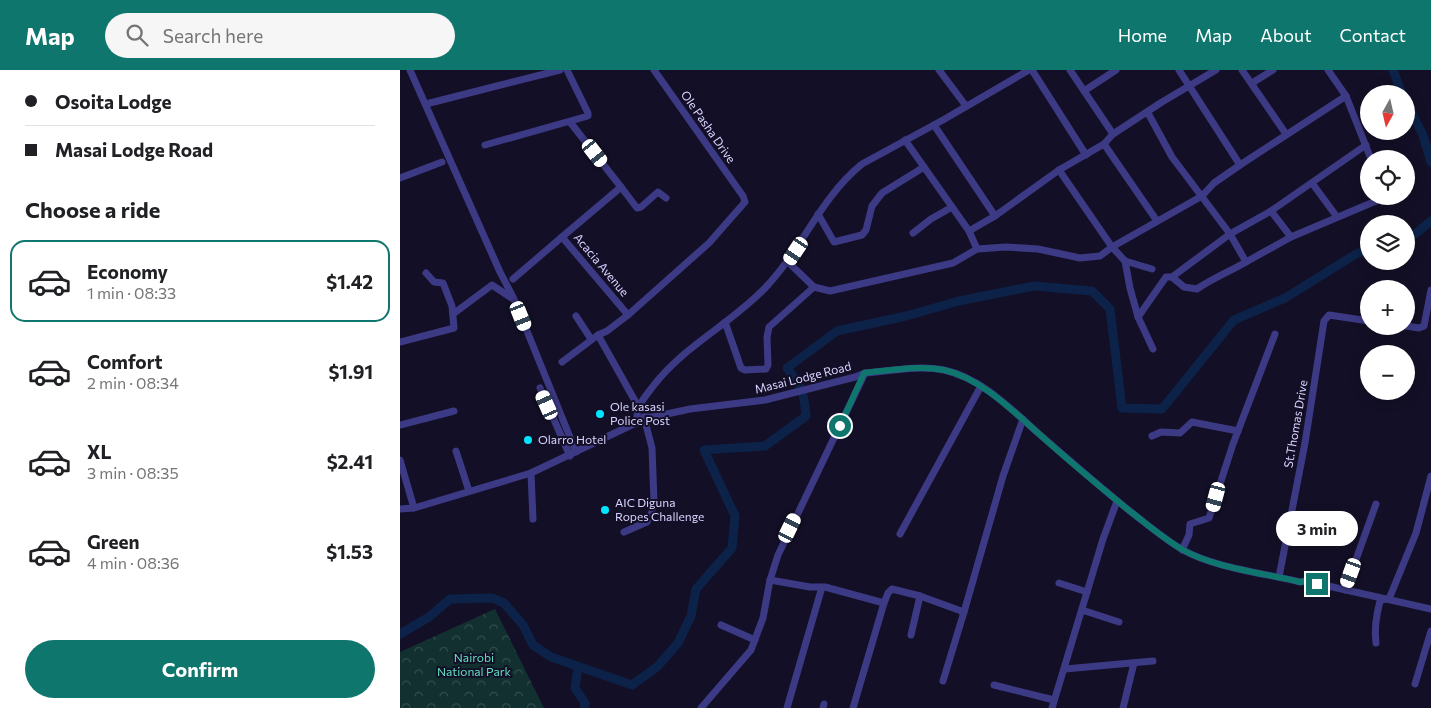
<!DOCTYPE html>
<meta charset="utf-8">
<style>
:root{--surface:#fff;--page:#f6f6f6;--text:#202124;--muted:#757577;--line:#e0e0e0;--accent:#0f766e}
body{margin:0;font-family:Commissioner,sans-serif;background:var(--page);color:var(--text);height:100vh;display:flex;flex-direction:column;font-size:19px;white-space:nowrap}
*{box-sizing:border-box;margin:0}
p{font-size:16px;color:var(--muted)}
.icon{flex:none;width:28px;height:28px;fill:none;stroke:currentColor;stroke-width:2;stroke-linecap:round;stroke-linejoin:round}
.map{position:relative;flex:1;overflow:hidden}
.sheet{display:flex;flex-direction:column;background:var(--surface);width:400px}
.sheet>*{flex:none}
.hud{display:grid;align-content:center;height:110px;padding:0 25px;background:var(--surface)}
.needle{width:32px;rotate:188deg}
.fabs{position:absolute;left:960px;top:15px;display:grid;gap:10px}
.fabs a{display:grid;place-items:center;width:55px;height:55px;border-radius:50%;background:var(--surface);box-shadow:0 2px 12px #0003;font-size:25px}
.end{position:absolute;width:22px;height:22px;margin:-11px;border:6px solid #0f766e;background:#fff;box-shadow:0 0 0 2px #fff}
.from{border-radius:50%}
.bubble{position:absolute;height:35px;border-radius:18px;background:var(--surface);box-shadow:0 2px 12px #0003;font-size:16px;font-weight:700;line-height:35px;text-align:center}
.car{position:absolute;width:15px;height:30px;margin:-15px -8px;border-radius:6px;box-shadow:0 0 4px 1px #0007;background:linear-gradient(#fff 24%,#345 0 40%,#fff 0 76%,#345 0 86%,#fff 0)}
.hud b{display:flex;align-items:center;gap:18px;height:48px;font-size:19px}
.hud b+b{border-top:1px solid var(--line)}
.hud i{width:12px;height:12px;background:var(--text)}
ul{padding:0;list-style:none}
li{display:flex;align-items:center;gap:15px;height:82px;margin:0 10px 8px;padding:0 15px;border:2px solid transparent;border-radius:15px}
li div{flex:1}
li b{display:block;font-size:19px}
li em{font-style:normal;font-weight:700}
li.current{border-color:var(--accent)}
li>.icon{width:45px;height:45px;stroke-width:1.5}
h2{padding:0 25px;font-size:22px;line-height:60px}
.button{display:flex;gap:10px;margin-top:auto;padding:10px 25px}
.button a{flex:1;height:58px;border-radius:30px;background:var(--accent);color:#fff;font-size:20px;font-weight:700;line-height:58px;text-align:center}
header{display:flex;align-items:center;gap:30px;box-sizing:border-box;height:70px;padding:0 25px;background:var(--accent);color:#fff}
header strong{font-size:24px}
nav{display:flex;gap:28px;margin-inline-start:auto;font-size:18px}
.search{width:350px;height:45px;background:var(--page);display:flex;align-items:center;gap:12px;box-sizing:border-box;padding:0 18px;border-radius:28px;color:var(--muted);font-size:19px}
main{display:flex;flex:1;min-height:0}
.map>svg:first-child{display:block}
.park{fill:url(#park-crowns)}
.lines{fill:none;stroke-linecap:round;stroke-linejoin:round}
.river{stroke:#0c2248;stroke-width:9}
.minor{stroke:#3d3a85;stroke-width:7}
.route{stroke:#0f766e;stroke-width:6}
.poi-dot{fill:#00e5ff;stroke:#130f26;stroke-width:2}
.labels{text-anchor:middle;stroke-width:4;stroke-linejoin:round;paint-order:stroke}
.street-label{font-size:12px;fill:#d9d4ff;stroke:#130f26}
.poi-label{font-size:12px;fill:#d9d4ff;stroke:#130f26;text-anchor:start}
.park-label{font-size:12px;fill:#5fe0c0;stroke:#130f26}
</style>
<header>
<strong>Map</strong>
<div class="search"><svg class="icon" aria-label="search" viewBox="0 0 24 24"><circle cx="10" cy="10" r="6"/><path d="M15 15l6 6"/></svg>Search here</div>
<nav><a>Home</a><a>Map</a><a>About</a><a>Contact</a></nav>
</header>
<main>
<section class="sheet">
<div class="hud">
<b><i class="from"></i>Osoita Lodge</b>
<b><i></i>Masai Lodge Road</b>
</div>
<h2>Choose a ride</h2>
<ul>
<li class="current"><svg class="icon" aria-label="car" viewBox="0 0 24 24"><path d="M5 17H2v-5l4-1 3-4h7l3 4 3 1v5h-3M9 17h6M6 11h13"/><circle cx="7" cy="17" r="2"/><circle cx="17" cy="17" r="2"/></svg><div><b>Economy</b><p>1 min · 08:33</p></div><em>$1.42</em></li>
<li><svg class="icon" aria-label="car" viewBox="0 0 24 24"><path d="M5 17H2v-5l4-1 3-4h7l3 4 3 1v5h-3M9 17h6M6 11h13"/><circle cx="7" cy="17" r="2"/><circle cx="17" cy="17" r="2"/></svg><div><b>Comfort</b><p>2 min · 08:34</p></div><em>$1.91</em></li>
<li><svg class="icon" aria-label="car" viewBox="0 0 24 24"><path d="M5 17H2v-5l4-1 3-4h7l3 4 3 1v5h-3M9 17h6M6 11h13"/><circle cx="7" cy="17" r="2"/><circle cx="17" cy="17" r="2"/></svg><div><b>XL</b><p>3 min · 08:35</p></div><em>$2.41</em></li>
<li><svg class="icon" aria-label="car" viewBox="0 0 24 24"><path d="M5 17H2v-5l4-1 3-4h7l3 4 3 1v5h-3M9 17h6M6 11h13"/><circle cx="7" cy="17" r="2"/><circle cx="17" cy="17" r="2"/></svg><div><b>Green</b><p>4 min · 08:36</p></div><em>$1.53</em></li>
</ul>
<div class="button"><a>Confirm</a></div>
</section>
<div class="map">
<svg width="1031" height="638" viewBox="0 0 1031 638">
<defs>
<pattern id="park-crowns" width="20" height="18" patternUnits="userSpaceOnUse" patternTransform="scale(1.25)"><rect width="20" height="18" fill="#12302f"/><path d="M2 6a3 3 0 1 1 6 0M12 15a3 3 0 1 1 6 0" fill="none" stroke="#344d4e"/></pattern>
</defs>
<rect width="100%" height="100%" fill="#130f26"/>
<path class="park" d="M95,539L144,638H0V582Z"/>
<g class="lines">
<g class="river">
<path d="M993,0L1002,24"/>
<path d="M1006,32L1023,65L1031,92"/>
<path d="M1006,167L1015,164L1031,151"/>
<path d="M0,564L29,547L50,529L92,528L104,533L123,555L133,575L151,587L232,615L257,597L278,573L291,546L296,519L332,478L335,446L304,380L365,376L406,346C404,322 402,317 387,298L437,261L506,246L559,231L634,216L692,221L710,239L722,338L762,339L834,250L885,228L956,184L969,180"/>
<path d="M178,597L175,618L185,633L184,638"/>
</g>
<g class="minor">
<path d="M10,0L100,202L114,229L176,382"/>
<path d="M539,0L566,36"/>
<path d="M632,0L686,85"/>
<path d="M670,0L713,64"/>
<path d="M779,0L840,95"/>
<path d="M842,0L886,64"/>
<path d="M928,0L946,26L971,89"/>
<path d="M852,13L873,0"/>
<path d="M684,21L716,0"/>
<path d="M26,34L160,0"/>
<path d="M748,43L772,87L830,164L846,192C829,202 813,208 797,219L784,217L772,207H766L738,247L753,279"/>
<path d="M170,52L221,117L162,167L228,245"/>
<path d="M534,55L595,146"/>
<path d="M505,70L569,161L595,146L659,100L704,74L713,64L762,32L816,0"/>
<path d="M704,74L757,151"/>
<path d="M85,75L188,46V43L167,0"/>
<path d="M659,100L712,177L802,126L814,113L840,95L946,26"/>
<path d="M0,108L42,92"/>
<path d="M912,113L937,147"/>
<path d="M221,117L237,138L241,137L258,122L266,128"/>
<path d="M871,141L891,167"/>
<path d="M418,144L434,172L462,165L466,160L472,136L482,123L524,97"/>
<path d="M569,161L577,179"/>
<path d="M513,163L531,149L552,137"/>
<path d="M725,191L730,218L738,247"/>
<path d="M388,192L414,217L430,221L553,193L577,179L606,177L638,179L680,188L700,186L712,177L725,191L752,199"/>
<path d="M846,192L891,167L983,128L985,126"/>
<path d="M772,207L830,164L871,141L966,75"/>
<path d="M113,209L162,167"/>
<path d="M53,244L92,215L113,229"/>
<path d="M176,246L191,269"/>
<path d="M325,252L341,298L345,300L366,299L368,295L367,267L369,257L414,217"/>
<path d="M1006,256L1019,258L1024,256L1031,220"/>
<path d="M0,272L54,258L52,236L43,213L34,212L26,203"/>
<path d="M162,292L198,265"/>
<path d="M140,318L170,386"/>
<path d="M239,338L198,265L207,261L228,245L309,173L345,132L343,126L254,0"/>
<path d="M236,352C237,347 237,342 239,337C242,329 249,322 254,315C285,275 331,254 366,217C403,178 420,128 462,94L543,50L629,0"/>
<path d="M0,355L54,341"/>
<path d="M752,366L761,362L780,363L792,352L838,361"/>
<path d="M56,381L69,421"/>
<path d="M0,390L14,438"/>
<path d="M131,403L133,449"/>
<path d="M0,439L14,438L131,403L240,351L244,347H253L290,339L365,330L455,307L465,303C490,301 519,295 544,300C581,308 611,339 638,363C669,390 699,416 731,442C748,455 764,469 783,480C815,498 864,503 900,512L906,511L1031,539"/>
<path d="M224,462L247,452L252,442L254,432L252,378L244,347"/>
<path d="M500,464L581,316"/>
<path d="M782,480L789,465L790,454L809,448L833,374L875,264"/>
<path d="M879,507L905,373L924,251L929,245L969,251"/>
<path d="M370,510L410,517H425L484,533"/>
<path d="M659,513L687,522"/>
<path d="M945,520L976,434"/>
<path d="M989,529L1016,463L1031,406"/>
<path d="M682,540L719,552"/>
<path d="M321,555L355,570"/>
<path d="M511,565L520,526"/>
<path d="M976,573C974,558 976,546 980,531L985,529"/>
<path d="M665,599L753,591"/>
<path d="M543,611L564,542"/>
<path d="M1015,614L1031,561"/>
<path d="M594,615L654,630"/>
<path d="M301,638L351,580L363,548L370,510L378,485L465,303"/>
<path d="M387,638L422,517"/>
<path d="M423,638L424,634"/>
<path d="M453,638L484,533L488,523L492,519L520,526L564,542L603,406L623,349"/>
<path d="M652,638L703,469L717,431"/>
<path d="M723,638L734,593"/>
</g>
</g>
<g class="lines">
<path class="route" d="M440,356L464,303C490,300 519,295 544,300C580,308 611,339 638,363C668,390 699,416 731,442C748,455 764,469 783,480C815,498 864,503 900,512L906,511L917,514"/>
</g>
<g class="poi-dot">
<circle cx="200" cy="344" r="5"/>
<circle cx="128" cy="370" r="5"/>
<circle cx="205" cy="440" r="5"/>
</g>
<g class="labels">
<g class="street-label">
<text transform="translate(308 57) rotate(55)" y="4">Ole Pasha Drive</text>
<text transform="translate(201 195) rotate(50)" y="4">Acacia Avenue</text>
<text transform="translate(403 308) rotate(-14)" y="4">Masai Lodge Road</text>
<text transform="translate(896 354) rotate(-80)" y="4">St.Thomas Drive</text>
</g>
<g class="poi-label">
<text x="210" y="341">Ole kasasi<tspan x="210" dy="14">Police Post</tspan></text>
<text x="138" y="374">Olarro Hotel</text>
<text x="215" y="437">AIC Diguna<tspan x="215" dy="14">Ropes Challenge</tspan></text>
</g>
<g class="park-label">
<text x="74" y="592">Nairobi<tspan x="74" dy="14">National Park</tspan></text>
</g>
</g>
</svg>
<div class="fabs">
<a><svg class="needle" viewBox="-14 -14 28 28"><path d="M0-13l5 13h-10z" fill="#e53935"/><path d="M0 13l5-13h-10z" fill="#757577"/></svg></a>
<a><svg class="icon" aria-label="locate" viewBox="0 0 24 24"><circle cx="12" cy="12" r="6"/><path d="M12 2v4M12 18v4M2 12h4M18 12h4"/></svg></a>
<a><svg class="icon" aria-label="layers" viewBox="0 0 24 24"><path d="M12 4l9 5-9 5-9-5zM3 14l9 5 9-5"/></svg></a>
<a>+</a>
<a>−</a>
</div>
<i class="end from" style="left:440px;top:356px"></i>
<i class="end" style="left:917px;top:514px"></i>
<div class="bubble" style="left:876px;top:441px;width:82px">3 min</div>
<i class="car" style="left:195px;top:83px;rotate:142deg"></i>
<i class="car" style="left:396px;top:181px;rotate:214deg"></i>
<i class="car" style="left:121px;top:246px;rotate:158deg"></i>
<i class="car" style="left:147px;top:335px;rotate:336deg"></i>
<i class="car" style="left:816px;top:427px;rotate:195deg"></i>
<i class="car" style="left:390px;top:458px;rotate:26deg"></i>
<i class="car" style="left:951px;top:503px;rotate:200deg"></i>
</div>
</main>
